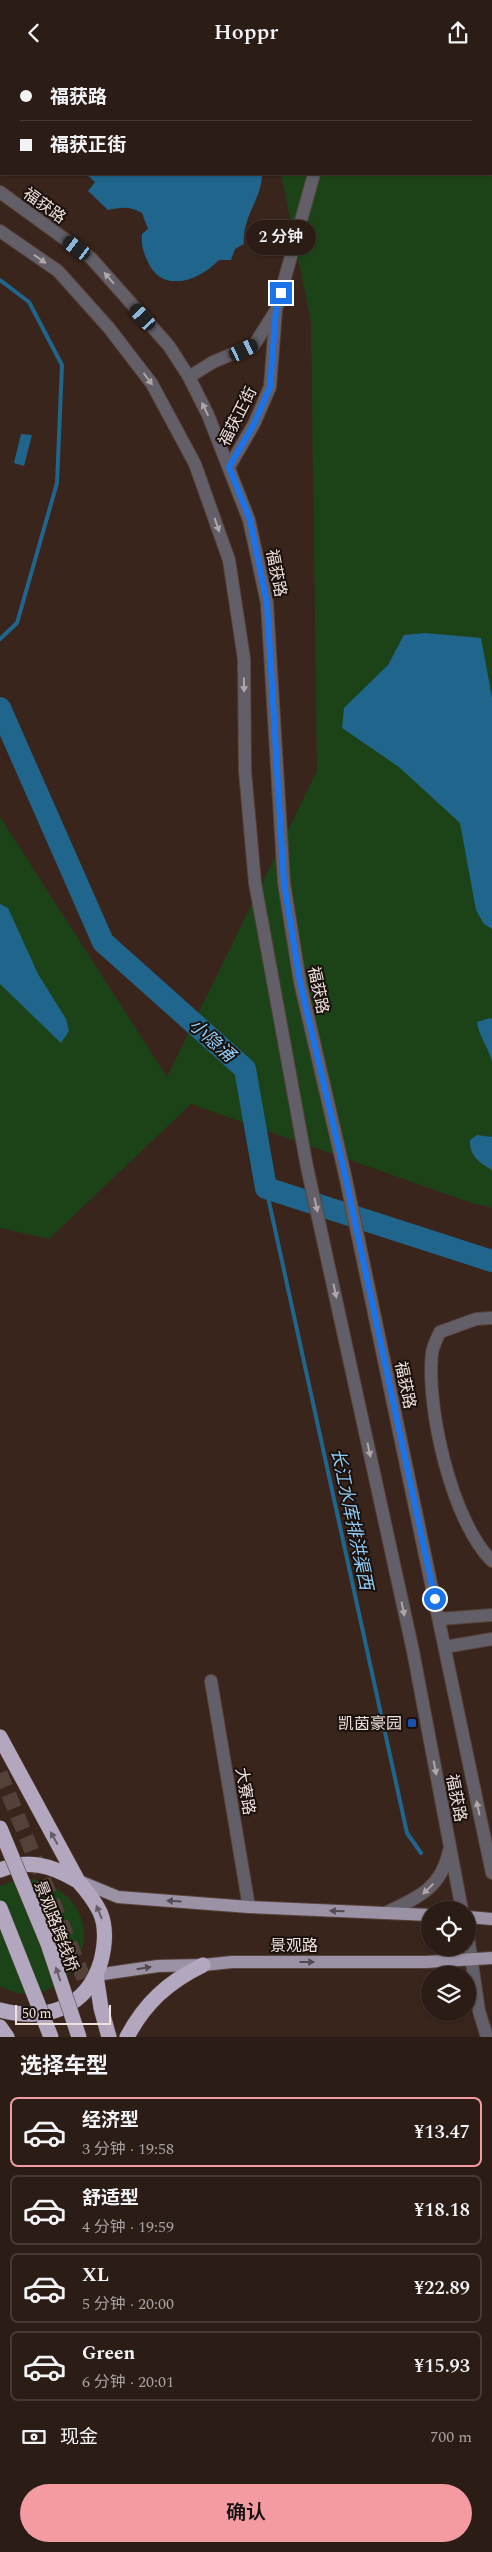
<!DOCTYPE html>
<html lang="zh">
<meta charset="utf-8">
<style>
:root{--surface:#2b1c15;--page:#33251e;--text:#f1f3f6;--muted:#a6a1a0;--line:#473a34;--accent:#f49aa1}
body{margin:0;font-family:Spectral,"Noto Sans SC",serif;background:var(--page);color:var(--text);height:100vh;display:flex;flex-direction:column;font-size:19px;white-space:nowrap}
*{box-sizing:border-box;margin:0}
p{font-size:16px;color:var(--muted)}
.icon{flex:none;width:28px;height:28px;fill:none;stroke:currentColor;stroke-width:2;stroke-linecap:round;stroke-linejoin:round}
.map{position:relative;height:1972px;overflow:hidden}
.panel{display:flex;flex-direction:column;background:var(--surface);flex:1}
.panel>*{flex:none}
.hud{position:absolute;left:0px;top:0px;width:492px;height:110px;box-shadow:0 1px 4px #0004,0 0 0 1px var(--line);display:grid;align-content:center;height:110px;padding:0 20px;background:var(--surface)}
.tools{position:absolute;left:421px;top:1836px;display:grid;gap:10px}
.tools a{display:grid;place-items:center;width:55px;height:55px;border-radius:50%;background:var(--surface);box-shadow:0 1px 4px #0004,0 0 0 1px var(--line);font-size:25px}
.scale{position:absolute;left:15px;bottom:12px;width:96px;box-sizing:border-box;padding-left:5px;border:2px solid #efe1db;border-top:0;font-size:14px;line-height:18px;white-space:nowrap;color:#efe1db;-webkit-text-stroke:4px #1a100c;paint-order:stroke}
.end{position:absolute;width:22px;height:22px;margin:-11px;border:6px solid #1a73e8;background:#fff;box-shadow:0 0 0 2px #fff}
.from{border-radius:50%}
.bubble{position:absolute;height:35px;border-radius:18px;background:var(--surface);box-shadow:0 1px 4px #0004,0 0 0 1px var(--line);font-size:16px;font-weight:600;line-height:35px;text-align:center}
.car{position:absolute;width:15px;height:30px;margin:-15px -8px;border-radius:6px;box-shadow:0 0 4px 1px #0007;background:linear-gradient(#222 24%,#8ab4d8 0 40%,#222 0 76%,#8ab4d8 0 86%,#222 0)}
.hud b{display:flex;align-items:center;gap:18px;height:48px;font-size:19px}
.hud b+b{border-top:1px solid var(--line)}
.hud i{width:12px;height:12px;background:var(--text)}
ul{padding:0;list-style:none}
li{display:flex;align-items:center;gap:15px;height:70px;margin:0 10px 8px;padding:0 10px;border:2px solid var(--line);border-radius:8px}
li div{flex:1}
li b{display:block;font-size:19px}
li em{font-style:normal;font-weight:600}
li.selected{border-color:var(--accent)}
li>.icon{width:45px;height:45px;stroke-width:1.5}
h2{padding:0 20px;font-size:22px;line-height:60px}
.pay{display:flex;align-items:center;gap:12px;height:55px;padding:0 20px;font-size:19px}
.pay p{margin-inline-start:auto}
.cta{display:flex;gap:10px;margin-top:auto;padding:10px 20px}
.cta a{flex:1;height:58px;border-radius:30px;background:var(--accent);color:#111;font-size:20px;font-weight:600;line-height:58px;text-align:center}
header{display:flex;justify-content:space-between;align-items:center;height:65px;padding:0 20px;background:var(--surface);font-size:22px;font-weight:600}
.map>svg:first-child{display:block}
.green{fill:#1c4318}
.water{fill:#20658c}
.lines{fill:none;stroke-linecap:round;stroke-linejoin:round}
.stream{stroke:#20658c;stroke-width:4}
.river{stroke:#20658c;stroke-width:22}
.highway-tunnel{stroke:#544139;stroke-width:15;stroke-dasharray:15 8;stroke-linecap:butt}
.minor-casing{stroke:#56433b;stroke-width:14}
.major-casing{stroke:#56433b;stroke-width:14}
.highway-casing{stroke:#56433b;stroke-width:16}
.minor{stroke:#635f68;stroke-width:12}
.major{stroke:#9b92a6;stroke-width:12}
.highway{stroke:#b2a7be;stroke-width:15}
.highway-bridge-casing{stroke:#56433b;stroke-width:16;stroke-linecap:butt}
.highway-bridge{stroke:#b2a7be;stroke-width:15}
.oneway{fill:#b0a6a7}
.oneway2{fill:#665c65}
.oneway3{fill:#544a51}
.route{stroke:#1a73e8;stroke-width:6}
.transit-dot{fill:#1a4fb4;stroke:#1a100c;stroke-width:2}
.labels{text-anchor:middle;stroke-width:4;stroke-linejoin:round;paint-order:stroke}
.street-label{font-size:16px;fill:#efe1db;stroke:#1a100c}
.poi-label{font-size:16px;fill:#efe1db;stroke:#1a100c;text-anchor:end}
.water-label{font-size:18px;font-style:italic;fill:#8eccf6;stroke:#1a100c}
</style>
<header><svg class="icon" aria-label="back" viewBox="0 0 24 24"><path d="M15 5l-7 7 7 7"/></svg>Hoppr<svg class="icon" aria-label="share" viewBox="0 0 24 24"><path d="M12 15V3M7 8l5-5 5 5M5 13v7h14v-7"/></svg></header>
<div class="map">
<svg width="492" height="1972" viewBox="0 0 492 1972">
<rect width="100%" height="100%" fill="#39251c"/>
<g class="green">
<path d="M194,0H492V1143L466,1136L191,1039L49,1174L0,1163V752L167,1012L317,706L311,257L281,109H491V1Z"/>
<path d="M34,1814C132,1843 66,1961 0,1921V1821L16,1815Z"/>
</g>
<g class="water">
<path d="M86,109H262C262,134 242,151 244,179L235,184L231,195H219C199,216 161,230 147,195C143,186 141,179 142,169L148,164L142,148C130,141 122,142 108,145L88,126L95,117Z"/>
<path d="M21,369L32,370L24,401L14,398Z"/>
<path d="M425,568L481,573L492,633V864L484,859L476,845L460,758L399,702L342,663L344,643L388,600L404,570Z"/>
<path d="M0,839L8,843L38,909L66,954L69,966L61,978L0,919Z"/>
<path d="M490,953L492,954V997C489,983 479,972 477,957Z"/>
<path d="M477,1070L492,1072V1105C480,1098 469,1091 470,1075Z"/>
</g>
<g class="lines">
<g class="stream">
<path d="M0,215L29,237L62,300L57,418L17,558L0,574"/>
<path d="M266,1123L407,1768L421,1788"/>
</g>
<path class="river" d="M0,643L103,877L245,1004L266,1123L492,1196"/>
<path class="highway-tunnel" d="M0,1708L92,1933"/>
<g class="minor-casing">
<g id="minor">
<path d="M353,1L354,0"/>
<path d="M0,127L91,193L169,281L189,312L208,350L249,455L267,538L284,818L300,917L345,1110L492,1808"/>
<path d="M0,166L58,206L109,263L152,319L195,399L229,495L244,594L245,706L255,818L307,1102L413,1586L462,1845"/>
<path d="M189,312L213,297L254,280L275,247"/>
<path d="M229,402L254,359L270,322L276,245L314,109"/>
<path d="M492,1253L476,1254L440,1267C437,1273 433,1281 432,1288C426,1343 452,1457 492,1496"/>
<path d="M439,1554L492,1550"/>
<path d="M445,1582L492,1574"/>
<path d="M211,1616L249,1842"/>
<path d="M385,1848C417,1833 441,1824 449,1786"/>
<path d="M468,1871L479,1946L487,1972"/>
</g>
</g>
<g class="major-casing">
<g id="major">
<path d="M79,1816L118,1832L249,1842L430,1850"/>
<path d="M468,1852L492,1854"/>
<path d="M96,1910L158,1901L203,1900L232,1897H426L492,1893"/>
</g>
</g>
<g class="highway-casing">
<g id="highway">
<path d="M0,1672L78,1816C87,1826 94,1835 100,1847C107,1863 105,1880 101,1896C87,1944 45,1957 0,1945"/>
<path d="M0,1805C28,1794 51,1800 76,1815"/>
<path d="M96,1910L101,1943L109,1972"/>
<path d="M0,1962L7,1972"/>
<path d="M127,1972C145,1938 168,1917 203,1900"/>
</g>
</g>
<use href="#minor" class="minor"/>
<use href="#major" class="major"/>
<use href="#highway" class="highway"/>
<g class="highway-bridge-casing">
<g id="highway-bridge">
<path d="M0,1763L48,1879L79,1972"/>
<path d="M0,1843L51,1972"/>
</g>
</g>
<use href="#highway-bridge" class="highway-bridge"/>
</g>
<defs><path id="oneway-solid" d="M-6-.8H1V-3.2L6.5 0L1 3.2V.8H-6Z" transform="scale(1.25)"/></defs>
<g class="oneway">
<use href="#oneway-solid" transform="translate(40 194) rotate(35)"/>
<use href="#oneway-solid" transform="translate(109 213) rotate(-131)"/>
<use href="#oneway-solid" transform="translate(148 314) rotate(53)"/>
<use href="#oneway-solid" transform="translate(205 344) rotate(-116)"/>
<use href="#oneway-solid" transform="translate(217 460) rotate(71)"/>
<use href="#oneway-solid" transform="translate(244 620) rotate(89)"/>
<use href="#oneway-solid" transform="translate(316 1140) rotate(78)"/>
<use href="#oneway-solid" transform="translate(335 1226) rotate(78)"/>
<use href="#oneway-solid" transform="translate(369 1385) rotate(78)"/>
<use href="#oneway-solid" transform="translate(403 1544) rotate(78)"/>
<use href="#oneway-solid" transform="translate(435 1703) rotate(79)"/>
<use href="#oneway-solid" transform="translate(478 1743) rotate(-102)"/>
<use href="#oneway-solid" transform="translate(428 1824) rotate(136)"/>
</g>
<g class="oneway2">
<use href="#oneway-solid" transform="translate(54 1773) rotate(-119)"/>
<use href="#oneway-solid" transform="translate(99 1847) rotate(-112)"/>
<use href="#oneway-solid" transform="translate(58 1909) rotate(-108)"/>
</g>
<g class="oneway3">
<use href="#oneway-solid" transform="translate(174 1836) rotate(-176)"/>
<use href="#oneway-solid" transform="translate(337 1846) rotate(-178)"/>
<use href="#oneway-solid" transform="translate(307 1897)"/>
<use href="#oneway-solid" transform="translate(144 1903) rotate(-9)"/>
</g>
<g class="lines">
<path class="route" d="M281,228L276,245L270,322L254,359L229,402L250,455L267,538L284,818L300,917L345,1110L435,1534"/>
</g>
<rect class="transit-dot" x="407" y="1653" width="10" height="10" rx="2.5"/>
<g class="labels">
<g class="street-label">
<text transform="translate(45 140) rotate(36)" y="6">福获路</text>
<text transform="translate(237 351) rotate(-63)" y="6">福获正街</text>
<text transform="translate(277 508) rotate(79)" y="6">福获路</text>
<text transform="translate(319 925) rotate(78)" y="6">福获路</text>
<text transform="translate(406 1320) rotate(78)" y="6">福获路</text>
<text transform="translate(246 1726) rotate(80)" y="6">大寮路</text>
<text transform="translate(457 1733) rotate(79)" y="6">福获路</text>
<text transform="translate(57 1861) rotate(69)" y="6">景观路跨线桥</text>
<text x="294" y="1886">景观路</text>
</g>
<g class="poi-label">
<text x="402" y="1664">凯茵豪园</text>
</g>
<g class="water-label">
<text transform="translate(212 975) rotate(42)" y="6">小隐涌</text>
<text transform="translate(352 1454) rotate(78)" y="6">长江水库排洪渠西</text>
</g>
</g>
</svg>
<div class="tools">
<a><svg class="icon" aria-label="locate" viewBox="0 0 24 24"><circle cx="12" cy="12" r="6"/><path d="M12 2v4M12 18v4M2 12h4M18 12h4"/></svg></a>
<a><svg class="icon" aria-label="layers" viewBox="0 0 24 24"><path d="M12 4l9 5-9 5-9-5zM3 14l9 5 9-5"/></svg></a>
</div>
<div class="scale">50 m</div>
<i class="end from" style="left:435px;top:1534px"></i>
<i class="end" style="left:281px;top:228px"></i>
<div class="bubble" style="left:246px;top:155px;width:70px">2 分钟</div>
<i class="car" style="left:77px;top:183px;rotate:306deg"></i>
<i class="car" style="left:143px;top:252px;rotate:318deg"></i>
<i class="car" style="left:244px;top:285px;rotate:64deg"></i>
<div class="hud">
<b><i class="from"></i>福获路</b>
<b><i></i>福获正街</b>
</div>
</div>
<section class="panel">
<h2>选择车型</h2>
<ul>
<li class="selected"><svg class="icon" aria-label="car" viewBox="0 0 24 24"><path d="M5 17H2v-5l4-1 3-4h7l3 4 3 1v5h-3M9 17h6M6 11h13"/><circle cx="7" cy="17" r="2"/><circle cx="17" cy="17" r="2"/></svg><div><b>经济型</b><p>3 分钟 · 19:58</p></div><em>¥13.47</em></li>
<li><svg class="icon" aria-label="car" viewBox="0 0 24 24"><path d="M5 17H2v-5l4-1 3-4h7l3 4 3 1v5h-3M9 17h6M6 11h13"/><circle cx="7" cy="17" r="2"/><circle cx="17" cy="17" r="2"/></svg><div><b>舒适型</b><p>4 分钟 · 19:59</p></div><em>¥18.18</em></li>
<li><svg class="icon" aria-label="car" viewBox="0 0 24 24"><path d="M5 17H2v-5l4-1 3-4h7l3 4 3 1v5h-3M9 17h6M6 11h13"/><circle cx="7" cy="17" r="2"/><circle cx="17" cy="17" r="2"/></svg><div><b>XL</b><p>5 分钟 · 20:00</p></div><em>¥22.89</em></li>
<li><svg class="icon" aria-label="car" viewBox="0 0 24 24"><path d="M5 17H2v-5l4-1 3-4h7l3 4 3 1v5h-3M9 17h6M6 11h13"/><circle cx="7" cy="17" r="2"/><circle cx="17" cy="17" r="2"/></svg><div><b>Green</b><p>6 分钟 · 20:01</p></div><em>¥15.93</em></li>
</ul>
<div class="pay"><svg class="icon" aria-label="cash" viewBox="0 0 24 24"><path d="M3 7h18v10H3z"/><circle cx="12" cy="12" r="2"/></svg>现金<p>700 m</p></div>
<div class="cta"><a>确认</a></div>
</section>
